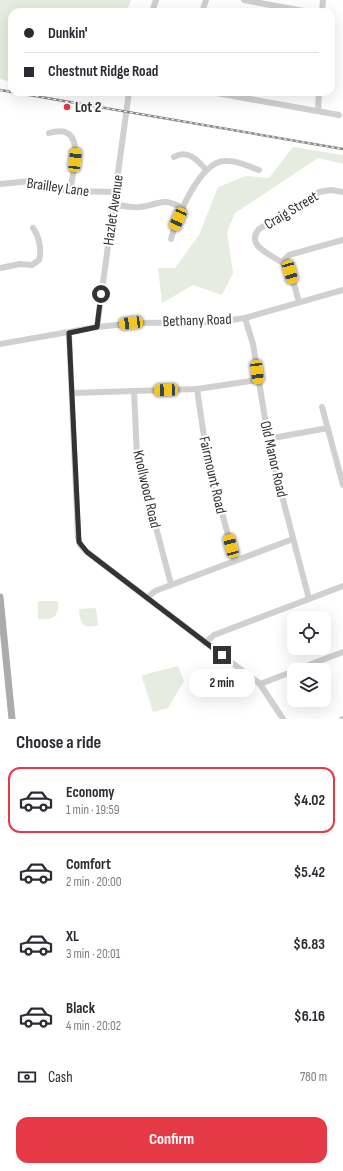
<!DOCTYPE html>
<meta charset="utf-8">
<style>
:root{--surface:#fff;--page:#f2f2f3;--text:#2b2b33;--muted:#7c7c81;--line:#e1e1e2;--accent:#e63946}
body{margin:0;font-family:"Sofia Sans Condensed",sans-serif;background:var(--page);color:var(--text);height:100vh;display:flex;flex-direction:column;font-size:15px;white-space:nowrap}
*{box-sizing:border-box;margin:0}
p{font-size:13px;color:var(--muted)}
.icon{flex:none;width:22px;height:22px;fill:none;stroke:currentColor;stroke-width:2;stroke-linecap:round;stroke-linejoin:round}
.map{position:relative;height:719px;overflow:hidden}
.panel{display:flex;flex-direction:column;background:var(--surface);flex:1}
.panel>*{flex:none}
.banner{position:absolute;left:8px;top:8px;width:327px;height:88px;border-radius:12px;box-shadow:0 4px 16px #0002;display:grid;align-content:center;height:88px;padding:0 16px;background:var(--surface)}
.controls{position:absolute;left:287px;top:611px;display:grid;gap:8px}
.controls a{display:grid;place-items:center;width:44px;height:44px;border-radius:8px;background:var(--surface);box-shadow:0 4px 16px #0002;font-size:20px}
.end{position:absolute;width:18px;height:18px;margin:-9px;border:5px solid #333;background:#fff;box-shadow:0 0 0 2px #fff}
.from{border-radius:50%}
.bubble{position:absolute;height:28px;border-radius:12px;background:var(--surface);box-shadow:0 4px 16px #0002;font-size:13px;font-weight:700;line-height:28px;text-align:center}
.car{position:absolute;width:12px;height:24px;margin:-12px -6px;border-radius:5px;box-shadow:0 0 3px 1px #0007;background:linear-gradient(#f5c518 24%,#345 0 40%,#f5c518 0 76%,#345 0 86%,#f5c518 0)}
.banner b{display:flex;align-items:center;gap:14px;height:38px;font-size:15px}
.banner b+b{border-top:1px solid var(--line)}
.banner i{width:10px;height:10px;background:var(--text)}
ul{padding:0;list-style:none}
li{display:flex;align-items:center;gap:12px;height:66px;margin:0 8px 6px;padding:0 8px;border:2px solid transparent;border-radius:12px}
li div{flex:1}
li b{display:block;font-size:15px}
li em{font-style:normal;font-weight:700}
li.active{border-color:var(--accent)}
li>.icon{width:36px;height:36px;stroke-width:1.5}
h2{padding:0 16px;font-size:18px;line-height:48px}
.pay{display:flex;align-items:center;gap:10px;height:44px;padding:0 16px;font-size:15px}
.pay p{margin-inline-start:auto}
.primary-button{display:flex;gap:8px;margin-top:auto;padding:8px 16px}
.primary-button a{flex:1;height:46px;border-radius:12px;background:var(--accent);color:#fff;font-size:16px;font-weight:700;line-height:46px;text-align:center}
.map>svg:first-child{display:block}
.green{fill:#e6ecdf}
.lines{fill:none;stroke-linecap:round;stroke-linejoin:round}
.minor{stroke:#d0d0d0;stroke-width:6}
.major{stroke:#ababab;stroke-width:7}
.rail-casing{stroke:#888;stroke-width:2.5}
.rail{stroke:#fff;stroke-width:1;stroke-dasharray:3;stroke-linecap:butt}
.route{stroke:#333;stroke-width:5}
.poi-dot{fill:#e63946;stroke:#fff;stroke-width:1.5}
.labels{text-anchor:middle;stroke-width:4;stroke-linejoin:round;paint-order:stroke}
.poi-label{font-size:15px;font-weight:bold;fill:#333;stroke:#fff;text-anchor:start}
.street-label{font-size:15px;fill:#333;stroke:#fff}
</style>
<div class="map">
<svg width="343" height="719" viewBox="0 0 343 719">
<rect width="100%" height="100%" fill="#fff"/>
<g class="green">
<path d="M0,0H131L126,12H12V82L0,79Z"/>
<path d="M293,147L343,155V164L318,158L235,213L227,232L233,273L222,295L193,285L162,303L158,268H175L199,235L218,187L246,176L269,178Z"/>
<path d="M38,601H58C59,617 54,620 38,619Z"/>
<path d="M96,608L98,625C82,630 80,623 79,609Z"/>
<path d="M178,666L184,681L168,708L153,712L142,677L143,675Z"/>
</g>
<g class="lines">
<g class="minor">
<path d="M244,0L309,12"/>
<path d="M152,12L156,0"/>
<path d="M202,12L206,0"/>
<path d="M322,12L323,0"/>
<path d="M211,92L339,115"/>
<path d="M318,111L319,92"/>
<path d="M49,133C88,121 73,171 70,191"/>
<path d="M174,157C187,149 198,160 206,170"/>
<path d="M0,184L31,181L47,187L70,191L116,192"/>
<path d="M114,204C122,206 131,208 140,207C162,205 159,196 183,208"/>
<path d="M171,239C177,217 199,163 224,161C237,160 247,166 259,170"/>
<path d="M282,262L289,255L343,240"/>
<path d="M0,268L20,264L32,265L39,260C42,250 39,236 33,228"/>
<path d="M299,302C296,293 293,275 287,267C278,256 243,248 259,229L319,192L331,190L343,192"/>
<path d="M245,318L253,344L270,450L309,599"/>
<path d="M97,327L129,92"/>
<path d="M69,333L78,537L80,545L87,552L260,684L283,719"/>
<path d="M0,344L97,327L137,323L216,322L245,318L343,290"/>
<path d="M197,389L207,457L235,561"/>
<path d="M134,391L137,456L171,584"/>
<path d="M72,393L197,389L258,380"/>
<path d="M322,407L343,485"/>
<path d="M267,439L328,428"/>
<path d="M147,598L155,591L293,539"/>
<path d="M205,643L214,635L343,586"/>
<path d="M296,670L343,652"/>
<path d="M260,684L294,671"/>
<path d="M342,719H343"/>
</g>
<path class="major" d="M0,597L12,719"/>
<g class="rail-casing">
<path id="rail" d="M0,90L343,149"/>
</g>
<use href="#rail" class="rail"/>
</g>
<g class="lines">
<path class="route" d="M101,294L97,327L69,333L79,542L87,552L222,655"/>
</g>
<circle class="poi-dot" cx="67" cy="107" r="4"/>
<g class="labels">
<g class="poi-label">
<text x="75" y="112">Lot 2</text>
</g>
<g class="street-label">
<text transform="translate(58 187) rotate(8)" y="5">Brailley Lane</text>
<text transform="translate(113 210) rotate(-82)" y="5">Hazlet Avenue</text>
<text transform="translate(291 210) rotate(-31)" y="5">Craig Street</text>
<text transform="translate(197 320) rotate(-2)" y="5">Bethany Road</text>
<text transform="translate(274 459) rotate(77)" y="5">Old Manor Road</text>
<text transform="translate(213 475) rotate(77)" y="5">Fairmount Road</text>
<text transform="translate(147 489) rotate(77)" y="5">Knollwood Road</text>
</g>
</g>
</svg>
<div class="controls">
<a><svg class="icon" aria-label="locate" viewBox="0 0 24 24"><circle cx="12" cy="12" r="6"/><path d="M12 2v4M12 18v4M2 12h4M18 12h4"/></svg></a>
<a><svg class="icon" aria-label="layers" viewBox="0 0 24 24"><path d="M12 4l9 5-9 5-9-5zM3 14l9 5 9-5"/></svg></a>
</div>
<i class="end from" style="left:101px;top:294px"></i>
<i class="end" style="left:222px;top:655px"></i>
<div class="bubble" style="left:189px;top:669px;width:66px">2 min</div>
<i class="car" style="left:75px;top:160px;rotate:6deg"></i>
<i class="car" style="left:178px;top:219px;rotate:204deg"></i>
<i class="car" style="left:290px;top:272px;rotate:164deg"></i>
<i class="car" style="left:131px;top:323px;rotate:263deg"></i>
<i class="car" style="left:257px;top:372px;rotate:173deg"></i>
<i class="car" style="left:166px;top:390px;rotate:268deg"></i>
<i class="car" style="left:231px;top:546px;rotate:345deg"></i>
<div class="banner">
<b><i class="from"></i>Dunkin'</b>
<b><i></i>Chestnut Ridge Road</b>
</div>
</div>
<section class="panel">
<h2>Choose a ride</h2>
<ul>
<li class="active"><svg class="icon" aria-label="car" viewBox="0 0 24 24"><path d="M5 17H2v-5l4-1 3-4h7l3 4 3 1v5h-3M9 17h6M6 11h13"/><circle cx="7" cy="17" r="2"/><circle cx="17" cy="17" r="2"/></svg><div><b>Economy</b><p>1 min · 19:59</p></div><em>$4.02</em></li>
<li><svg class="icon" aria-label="car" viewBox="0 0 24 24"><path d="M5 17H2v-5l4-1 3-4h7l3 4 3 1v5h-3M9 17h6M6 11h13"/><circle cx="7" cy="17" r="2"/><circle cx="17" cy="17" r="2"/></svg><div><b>Comfort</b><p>2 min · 20:00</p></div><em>$5.42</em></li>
<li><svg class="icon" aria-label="car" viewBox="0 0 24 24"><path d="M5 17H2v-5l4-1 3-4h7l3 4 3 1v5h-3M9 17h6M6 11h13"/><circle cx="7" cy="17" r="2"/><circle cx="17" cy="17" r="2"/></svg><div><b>XL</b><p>3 min · 20:01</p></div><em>$6.83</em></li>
<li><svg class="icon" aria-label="car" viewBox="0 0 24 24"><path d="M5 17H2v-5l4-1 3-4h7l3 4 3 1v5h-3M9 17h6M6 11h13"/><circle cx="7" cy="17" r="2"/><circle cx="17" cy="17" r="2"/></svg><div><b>Black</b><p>4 min · 20:02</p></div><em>$6.16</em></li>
</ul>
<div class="pay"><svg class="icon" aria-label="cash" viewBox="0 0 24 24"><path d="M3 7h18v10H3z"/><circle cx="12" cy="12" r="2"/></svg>Cash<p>780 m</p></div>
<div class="primary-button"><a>Confirm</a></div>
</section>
